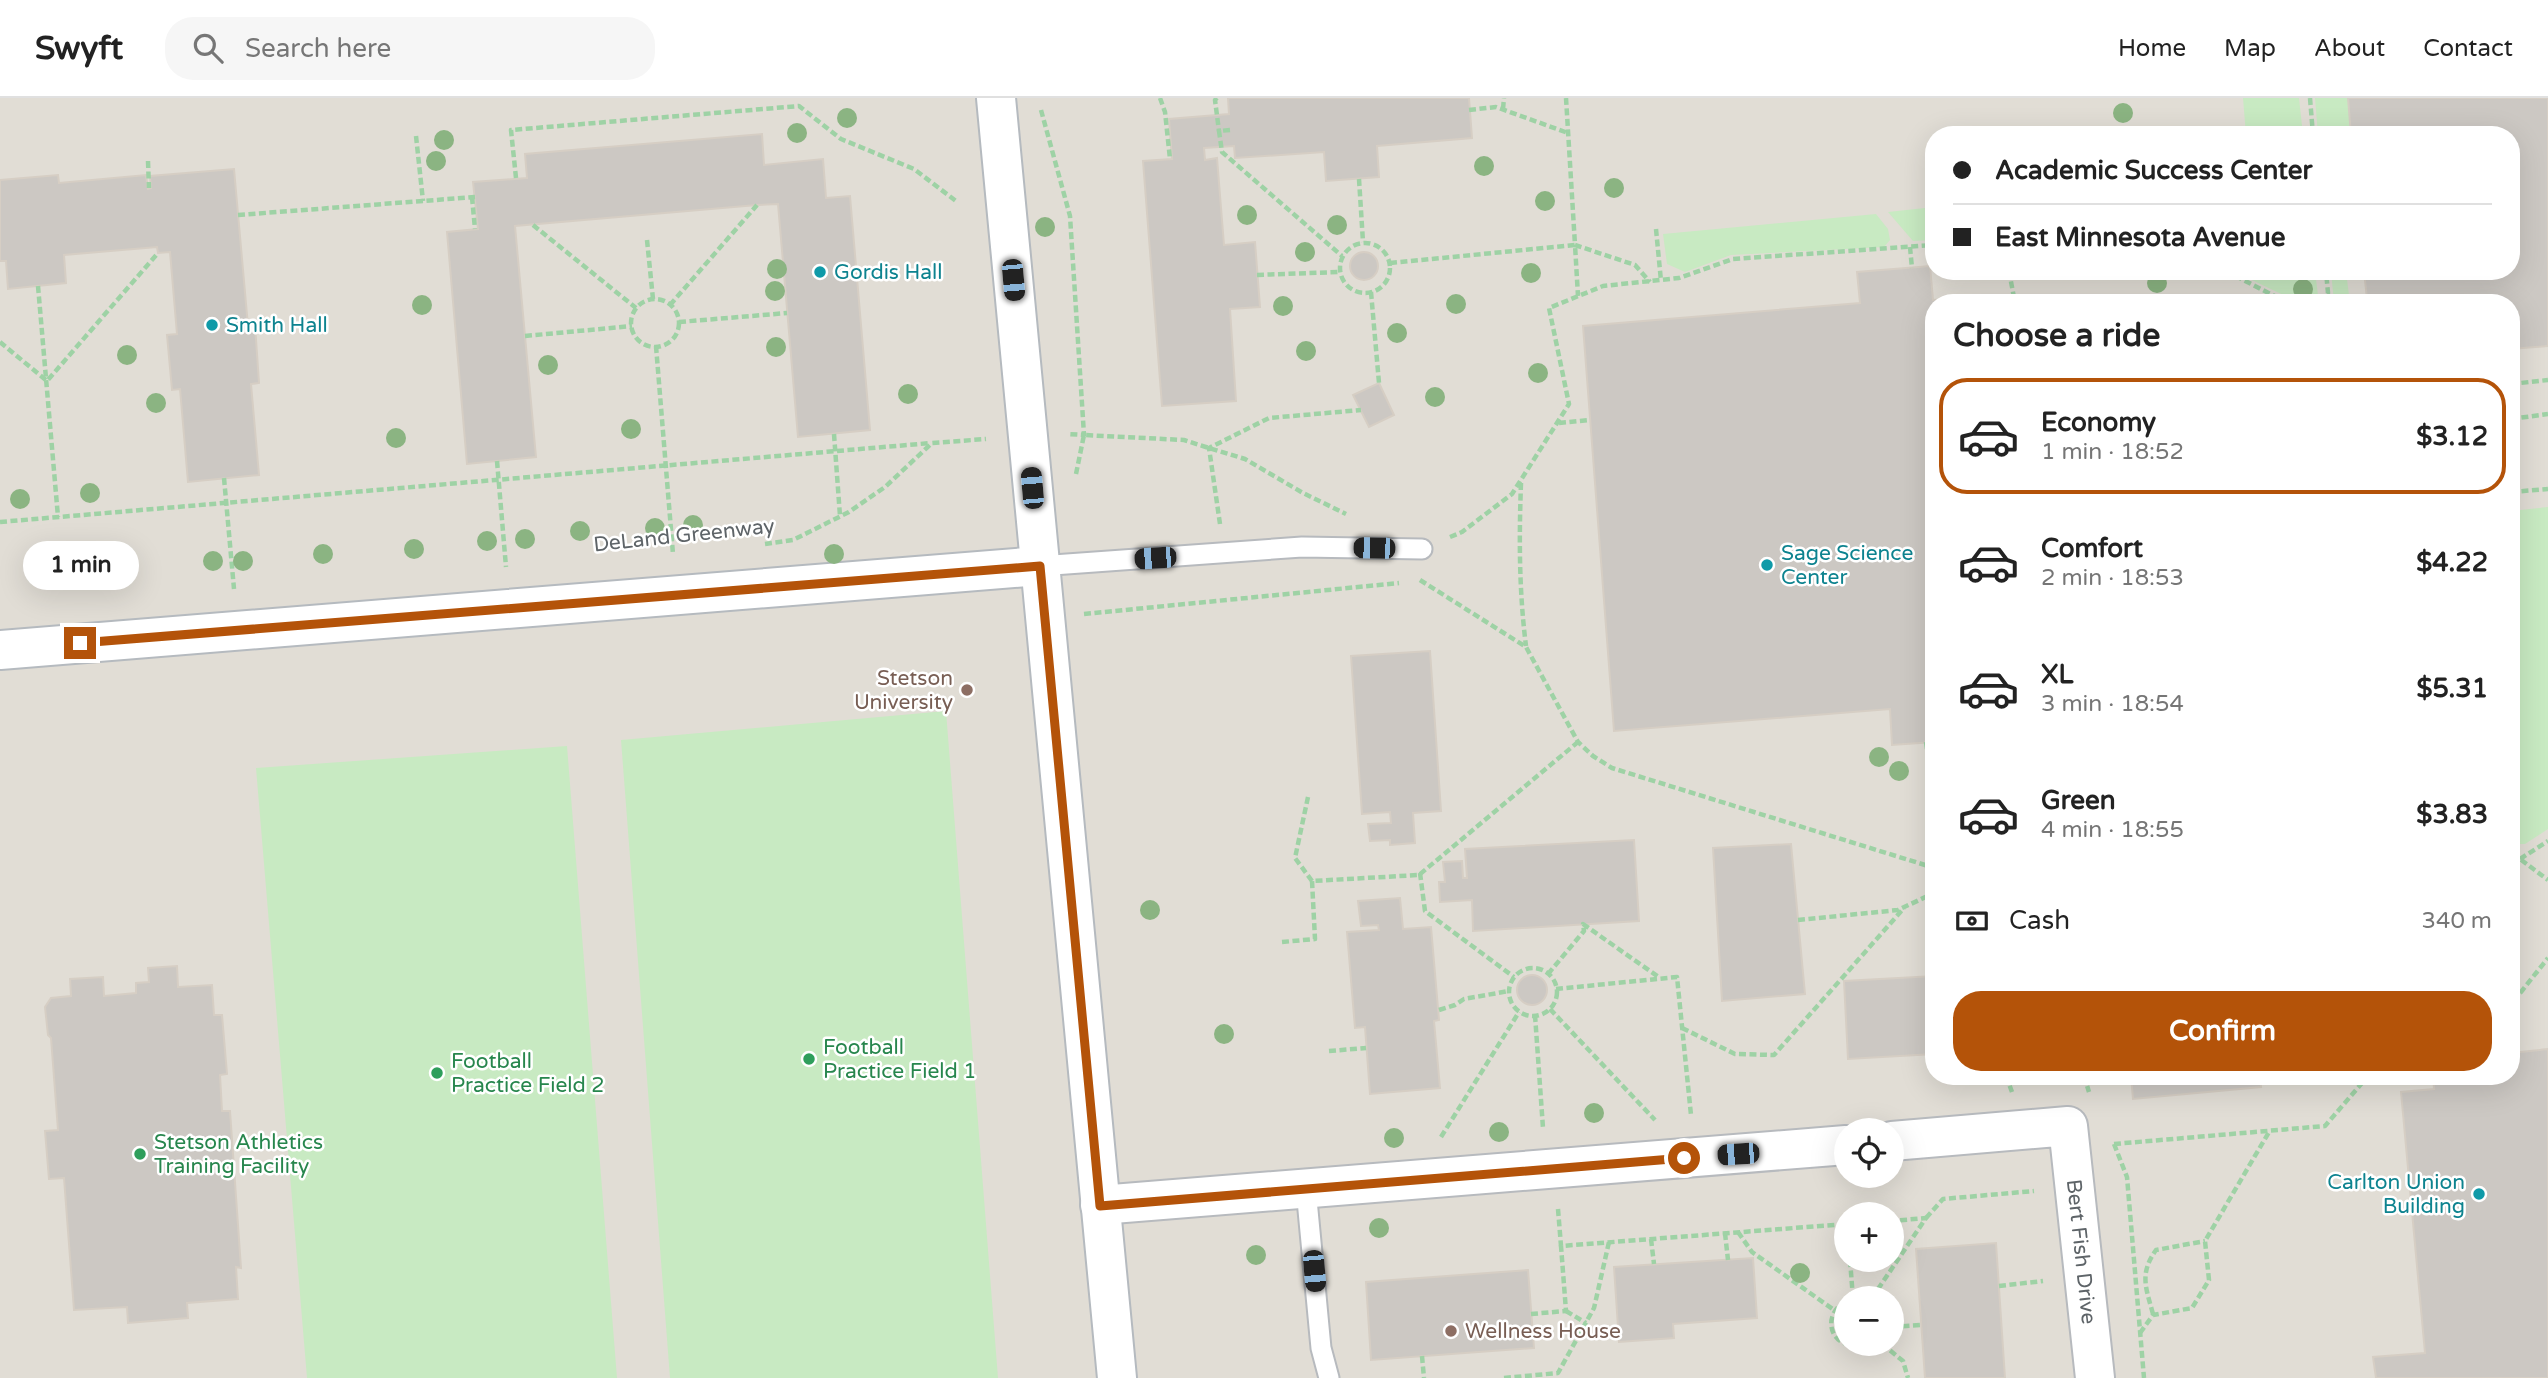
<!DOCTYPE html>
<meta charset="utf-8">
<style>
:root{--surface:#fff;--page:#f6f6f6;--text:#222;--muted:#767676;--line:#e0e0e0;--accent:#b45309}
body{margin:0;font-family:"Varela Round",sans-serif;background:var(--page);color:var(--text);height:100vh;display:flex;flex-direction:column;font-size:26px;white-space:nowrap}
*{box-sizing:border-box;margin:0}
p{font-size:23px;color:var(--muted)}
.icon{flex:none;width:38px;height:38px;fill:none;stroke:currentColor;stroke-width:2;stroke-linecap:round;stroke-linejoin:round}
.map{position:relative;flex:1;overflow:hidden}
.side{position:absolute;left:1925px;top:196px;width:595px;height:791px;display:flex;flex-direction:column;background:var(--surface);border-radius:28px;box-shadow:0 7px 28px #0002}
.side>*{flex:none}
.banner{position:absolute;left:1925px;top:28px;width:595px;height:154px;border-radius:28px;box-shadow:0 7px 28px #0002;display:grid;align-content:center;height:154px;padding:0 28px;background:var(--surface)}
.fabs{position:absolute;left:1834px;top:1020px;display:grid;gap:14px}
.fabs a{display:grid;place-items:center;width:70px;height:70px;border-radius:50%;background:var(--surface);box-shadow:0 7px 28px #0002;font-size:35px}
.end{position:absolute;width:32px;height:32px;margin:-16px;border:9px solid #b45309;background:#fff;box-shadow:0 0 0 4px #fff}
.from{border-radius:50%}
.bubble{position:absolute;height:49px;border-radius:24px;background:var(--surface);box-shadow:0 7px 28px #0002;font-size:23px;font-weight:800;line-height:49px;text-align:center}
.car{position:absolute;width:21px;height:42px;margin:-21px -10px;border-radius:9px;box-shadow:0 0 5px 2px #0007;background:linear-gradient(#222 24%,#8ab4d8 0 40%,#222 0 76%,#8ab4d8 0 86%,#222 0)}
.banner b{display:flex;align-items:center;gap:24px;height:66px;font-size:26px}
.banner b+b{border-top:2px solid var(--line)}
.banner i{width:18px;height:18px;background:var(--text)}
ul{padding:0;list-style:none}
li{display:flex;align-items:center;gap:21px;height:116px;margin:0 14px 10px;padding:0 14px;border:4px solid transparent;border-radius:28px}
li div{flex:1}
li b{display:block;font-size:26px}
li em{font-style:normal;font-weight:800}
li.current{border-color:var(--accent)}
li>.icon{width:63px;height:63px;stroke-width:1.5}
h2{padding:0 28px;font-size:32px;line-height:84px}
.pay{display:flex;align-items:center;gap:18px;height:77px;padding:0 28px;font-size:26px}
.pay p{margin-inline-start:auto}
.action{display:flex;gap:14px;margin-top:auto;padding:14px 28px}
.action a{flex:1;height:80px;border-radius:28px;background:var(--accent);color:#fff;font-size:28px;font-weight:800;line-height:80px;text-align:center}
header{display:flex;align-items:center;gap:42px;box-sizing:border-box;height:98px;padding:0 35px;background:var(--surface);border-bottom:2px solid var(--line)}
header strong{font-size:33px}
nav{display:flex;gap:38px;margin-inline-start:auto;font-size:24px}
.search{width:490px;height:63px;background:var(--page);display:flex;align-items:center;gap:18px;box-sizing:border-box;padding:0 24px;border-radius:28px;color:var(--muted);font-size:26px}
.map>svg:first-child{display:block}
.education{fill:#e1ddd5;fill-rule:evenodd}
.green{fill:#c8eac2}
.building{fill:#ccc8c3;stroke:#d6cec4;stroke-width:2}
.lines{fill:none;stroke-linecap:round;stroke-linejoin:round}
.lane-casing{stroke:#b7babe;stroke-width:23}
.street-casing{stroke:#b7babe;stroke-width:42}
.secondary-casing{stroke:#b5babf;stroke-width:42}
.path{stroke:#9ed2a5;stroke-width:4.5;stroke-dasharray:7 3.5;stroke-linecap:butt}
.lane{stroke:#fff;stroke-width:19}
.street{stroke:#fff;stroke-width:38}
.secondary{stroke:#fff;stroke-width:38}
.tree{fill:#8bb482}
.route{stroke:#b45309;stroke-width:9}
.culture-dot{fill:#0f9aa8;stroke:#fff;stroke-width:2.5}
.education-dot{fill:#8d6e63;stroke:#fff;stroke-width:2.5}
.leisure-dot{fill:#2e9e5b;stroke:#fff;stroke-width:2.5}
.labels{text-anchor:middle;stroke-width:5;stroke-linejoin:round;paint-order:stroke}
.culture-label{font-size:21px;fill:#0d838f;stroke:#fff;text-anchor:start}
.street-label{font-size:21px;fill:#5e6468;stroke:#fff}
.education-label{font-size:21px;fill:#785e54;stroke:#fff;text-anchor:end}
.leisure-label{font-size:21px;fill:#27864d;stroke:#fff;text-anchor:start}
</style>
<header>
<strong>Swyft</strong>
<div class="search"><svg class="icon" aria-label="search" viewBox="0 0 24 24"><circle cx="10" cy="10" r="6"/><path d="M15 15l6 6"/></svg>Search here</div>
<nav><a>Home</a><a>Map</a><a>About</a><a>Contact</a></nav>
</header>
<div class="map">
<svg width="2548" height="1280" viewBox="0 0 2548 1280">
<rect width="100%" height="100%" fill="#f1ede6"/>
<path class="education" d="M0,0H2548V1280H0ZM1934,37H2511V173H1934ZM1934,205H2511V978H1934ZM1846,1032H1892V1078H1846ZM1846,1116H1892V1162H1846ZM1846,1200H1892V1246H1846Z"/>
<g class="green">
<path d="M2243,0H2299L2303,37H2246Z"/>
<path d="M2315,0H2348L2351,37H2318Z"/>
<path d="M1934,109V142L1913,143L1888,114Z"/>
<path d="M1876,116L1888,131L1890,142L1884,149L1731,157L1685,174L1667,166L1663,136Z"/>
<path d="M2233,173H2315L2318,197L2312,205H2300Z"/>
<path d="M2331,173H2346L2350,205H2334Z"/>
<path d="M2548,409V731L2525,746H2511V413Z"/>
<path d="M946,613L998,1280H670L621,642Z"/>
<path d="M567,648L617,1280H307L256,670Z"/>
</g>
<g class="building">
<path d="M1228,0H1469L1472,40L1377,48L1379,79L1326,83L1324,54L1235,60L1234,48L1204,50L1205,62L1217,60L1224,147L1255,144L1260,209L1230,211L1236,303L1162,308L1143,63L1172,61L1169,21L1229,16Z"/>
<path d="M2348,0H2548V248L2511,251V205H2408L2407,197L2367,201L2364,173H2511V37H2351Z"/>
<path d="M762,36L764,67L823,61L826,100L850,98L870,332L798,339L778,106L757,107L515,128L536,359L467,366L447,134L478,131L473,84L527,80L525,56Z"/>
<path d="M234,71L248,228L255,227L259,285L251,286L259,377L188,384L180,291L172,292L167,237L177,236L170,154L158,155L157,149L64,157L66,185L8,191L6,163H0V82L58,77L59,85L146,77L148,91L151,90L150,78Z"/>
<circle cx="1364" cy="168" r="14"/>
<path d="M1930,168L1933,202L1981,199V205H1934V644L1892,647L1890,611L1614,633L1583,228L1860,205L1857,174Z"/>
<path d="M1379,285L1394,317L1369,329L1353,297Z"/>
<path d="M1430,553L1441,713L1413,715L1415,745L1390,747V742L1370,743L1368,726L1391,725L1390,714L1362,716L1351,558Z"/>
<path d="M1634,742L1639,823L1473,833L1472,802L1440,804L1439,784H1445L1443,764L1462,763L1463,780H1467L1465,751Z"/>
<path d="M1791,746L1805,896L1722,903L1713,750Z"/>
<path d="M1400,800L1403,831L1431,829L1439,922L1434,923L1440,990L1370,996L1365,929L1355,930L1347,834L1379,832L1378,827L1361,828L1358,803Z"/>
<path d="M177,868L178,889L212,887L214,917H222L227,976L220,977L222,1013H230L241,1170L236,1169L238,1201L187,1205L188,1220L128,1225L127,1209L74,1212L64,1080L49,1081L45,1033L58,1032L51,940L48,937L45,909L51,900L71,898L70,881L103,879L104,898L136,895V885L149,884L148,870Z"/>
<circle cx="1532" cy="892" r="15"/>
<path d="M1934,878V956L1848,961L1844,883Z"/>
<path d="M2548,951V1280H2376L2373,1259L2425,1255L2401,994L2434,991L2433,978H2511V955Z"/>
<path d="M2131,978H2260L2261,989L2133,1001Z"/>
<path d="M1996,1145L2005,1280H1925L1916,1151Z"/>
<path d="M1753,1160L1757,1220L1673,1226L1674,1240L1619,1244L1614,1169Z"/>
<path d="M1528,1172L1534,1250L1371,1262L1366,1184Z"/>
</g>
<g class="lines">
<g class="lane-casing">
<g id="lane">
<path d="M1039,468L1302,449L1422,451"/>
<path d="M1306,1091L1321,1250L1329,1280"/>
</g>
</g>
<g class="street-casing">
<g id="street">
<path id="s1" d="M1892,1043L2068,1028L2095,1280"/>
<path d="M1100,1107L1846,1047"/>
</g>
</g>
<g class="secondary-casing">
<g id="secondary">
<path d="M996,0L1117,1280"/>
<path d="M0,552L1039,468"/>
</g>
</g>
<g class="path">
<path d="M1160,0L1165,14L1170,61"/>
<path d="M1217,0L1215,2L1219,33"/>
<path d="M1566,0L1575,147L1635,167L1650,184"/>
<path d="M2310,0L2313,37"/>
<path d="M1503,11L1504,0"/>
<path d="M1041,12L1070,118L1084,337L1068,336"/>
<path d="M1469,12L1496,9L1568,35"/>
<path d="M1230,32L1219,33L1222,54L1342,158"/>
<path d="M416,38L423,103"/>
<path d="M148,63L149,90"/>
<path d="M516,80L511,32L799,8L841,41L914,71L956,103"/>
<path d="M1359,81L1363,144"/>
<path d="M472,99L475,131"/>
<path d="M238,117L475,99"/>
<path d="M533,127L636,210"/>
<path d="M1656,131L1661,183"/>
<path d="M647,142L653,201"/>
<circle cx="1365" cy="170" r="25"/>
<path d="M1910,149L1912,170"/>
<path d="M1390,165L1575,147L1578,198"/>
<path d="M2009,173L2015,205"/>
<path d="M2226,173L2288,205"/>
<path d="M1257,177L1340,174"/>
<path d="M38,188L58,419"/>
<path d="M1371,194L1379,285"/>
<circle cx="655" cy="225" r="24"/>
<path d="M2322,205L2328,195L2326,173"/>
<path d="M670,207L757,107"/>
<path d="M679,224L787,215"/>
<path d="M525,238L632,228"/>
<path d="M0,244L47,283L158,155"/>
<path d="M656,248L673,456"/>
<path d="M2511,286L2548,282"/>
<path d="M2511,321L2548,316"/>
<path d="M1559,325L1590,322"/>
<path d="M834,336L840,418"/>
<path d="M497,363L506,469"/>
<path d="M1076,376L1084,337L1184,342L1209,350L1245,361L1303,395L1346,416"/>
<path d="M224,380L234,491"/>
<path d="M1521,385C1519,440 1519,493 1526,548"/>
<path d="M2511,394L2548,391"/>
<path d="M0,424L931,345"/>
<path d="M1220,426L1209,350L1269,320L1361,312"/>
<path d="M1450,439L1462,434L1512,396L1569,306L1549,210L1603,188L1679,180L1733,161L1934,147"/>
<path d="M765,446L793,442L849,414L885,389L932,345L986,341"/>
<path d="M1420,482L1526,549L1578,644L1593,658L1612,670L1925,767L1934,772"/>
<path d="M1084,516L1399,485"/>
<path d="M1926,644L1927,651H1934"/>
<path d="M1308,699L1295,760L1312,783L1419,777L1578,644"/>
<path d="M2511,759L2520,761L2548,782"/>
<path d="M2520,761L2548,743"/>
<path d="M1420,775L1425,813L1514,879"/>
<path d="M1798,822L1898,812L1934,795"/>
<path d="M1282,844L1315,841L1312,783"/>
<circle cx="1533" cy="894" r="24"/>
<path d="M1548,876L1584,833L1583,826L1660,880"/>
<path d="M1556,891L1677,879L1691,1017"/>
<path d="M2511,900L2521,894L2548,860"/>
<path d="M1550,911L1655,1022"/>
<path d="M1439,912L1455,907L1464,901L1509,893"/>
<path d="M1535,917L1543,1030"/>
<path d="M1682,930L1735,956L1774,957L1904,810"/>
<path d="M1329,953L1366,950"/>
<path d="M2006,978L2012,994"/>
<path d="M2084,978L2089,994"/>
<path d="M1441,1039L1519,914"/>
<path d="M2114,1046L2127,1079L2144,1280"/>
<path d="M2114,1046L2325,1028L2368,978"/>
<path d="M1558,1111L1561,1148"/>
<path d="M1926,1120L1943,1101L2034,1093"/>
<path d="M1738,1134L1752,1154L1834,1212"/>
<path d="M1725,1135L1728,1162"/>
<path d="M1651,1141L1654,1166"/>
<path d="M1850,1162L1853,1200"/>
<path d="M1999,1188L2043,1183"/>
<path d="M1872,1200L1926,1120L1892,1123"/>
<path d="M1846,1203C1818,1219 1833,1255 1864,1246"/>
<path d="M1566,1213L1586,1225"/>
<path d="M1531,1216L1566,1213L1561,1148L1846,1126"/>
<path d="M2153,1216C2146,1190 2139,1176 2156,1152L2205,1143"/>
<path d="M1892,1229L1921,1227"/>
<path d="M2140,1235L2153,1217L2192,1210L2209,1182L2205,1143L2269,1034"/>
<path d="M1882,1246L1903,1263L1908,1280"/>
<path d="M1422,1258L1424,1280"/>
<path d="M1504,1280L1558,1275L1594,1210L1609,1144"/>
</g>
<use href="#lane" class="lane"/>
<use href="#street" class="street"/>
<use href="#secondary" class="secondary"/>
</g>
<g class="tree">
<circle cx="2123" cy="15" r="10"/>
<circle cx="847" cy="20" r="10"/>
<circle cx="797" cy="35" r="10"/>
<circle cx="444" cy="42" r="10"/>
<circle cx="436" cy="63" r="10"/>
<circle cx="1484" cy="68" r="10"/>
<circle cx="1614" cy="90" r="10"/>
<circle cx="1545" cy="103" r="10"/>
<circle cx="1247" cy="117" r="10"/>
<circle cx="1337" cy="127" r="10"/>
<circle cx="1045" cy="129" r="10"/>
<circle cx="1305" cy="154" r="10"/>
<circle cx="777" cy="171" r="10"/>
<circle cx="1531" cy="175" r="10"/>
<circle cx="2157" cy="185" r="10"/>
<circle cx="2303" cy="191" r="10"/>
<circle cx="775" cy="193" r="10"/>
<circle cx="1456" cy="206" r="10"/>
<circle cx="422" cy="207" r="10"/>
<circle cx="1283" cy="208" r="10"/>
<circle cx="1397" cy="235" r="10"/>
<circle cx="776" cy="249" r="10"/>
<circle cx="1306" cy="253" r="10"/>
<circle cx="127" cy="257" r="10"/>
<circle cx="548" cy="267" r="10"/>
<circle cx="1538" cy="275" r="10"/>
<circle cx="908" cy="296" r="10"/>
<circle cx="1435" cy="299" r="10"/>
<circle cx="156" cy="305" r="10"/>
<circle cx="631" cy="331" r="10"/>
<circle cx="396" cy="340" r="10"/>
<circle cx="90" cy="395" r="10"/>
<circle cx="20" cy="401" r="10"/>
<circle cx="693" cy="427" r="10"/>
<circle cx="655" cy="430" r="10"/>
<circle cx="580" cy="433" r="10"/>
<circle cx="525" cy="441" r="10"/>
<circle cx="487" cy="443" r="10"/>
<circle cx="414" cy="451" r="10"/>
<circle cx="323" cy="456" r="10"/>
<circle cx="834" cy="456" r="10"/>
<circle cx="213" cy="463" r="10"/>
<circle cx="243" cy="463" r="10"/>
<circle cx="49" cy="478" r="10"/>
<circle cx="1879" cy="659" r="10"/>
<circle cx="1899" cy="673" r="10"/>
<circle cx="1150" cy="812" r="10"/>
<circle cx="1224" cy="936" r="10"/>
<circle cx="1594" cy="1015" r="10"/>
<circle cx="1499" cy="1034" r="10"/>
<circle cx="1394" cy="1040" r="10"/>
<circle cx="1379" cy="1130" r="10"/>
<circle cx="1256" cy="1157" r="10"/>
<circle cx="1800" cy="1175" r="10"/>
</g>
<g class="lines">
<path class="route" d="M80,545L1040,468L1100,1108L1684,1060"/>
</g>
<g class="culture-dot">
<circle cx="820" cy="174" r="7"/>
<circle cx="212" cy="227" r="7"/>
<circle cx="1767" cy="467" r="7"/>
<circle cx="2479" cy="1096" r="7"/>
</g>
<g class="education-dot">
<circle cx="967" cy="592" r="7"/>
<circle cx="1451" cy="1233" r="7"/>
</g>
<g class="leisure-dot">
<circle cx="809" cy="961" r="7"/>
<circle cx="437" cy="975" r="7"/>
<circle cx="140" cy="1056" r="7"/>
</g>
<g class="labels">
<g class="culture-label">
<text x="834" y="181">Gordis Hall</text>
<text x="226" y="234">Smith Hall</text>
<text x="1781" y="462">Sage Science<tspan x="1781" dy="24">Center</tspan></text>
<text x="2465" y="1091" text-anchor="end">Carlton Union<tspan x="2465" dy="24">Building</tspan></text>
</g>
<g class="street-label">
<text transform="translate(684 437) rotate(-6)" y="7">DeLand Greenway</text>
<text dy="7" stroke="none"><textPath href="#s1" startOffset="303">Bert Fish Drive</textPath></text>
</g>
<g class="education-label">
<text x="953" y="587">Stetson<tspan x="953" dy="24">University</tspan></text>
<text x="1465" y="1240" text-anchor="start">Wellness House</text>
</g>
<g class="leisure-label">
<text x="823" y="956">Football<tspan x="823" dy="24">Practice Field 1</tspan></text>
<text x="451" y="970">Football<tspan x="451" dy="24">Practice Field 2</tspan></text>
<text x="154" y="1051">Stetson Athletics<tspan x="154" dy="24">Training Facility</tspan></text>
</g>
</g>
</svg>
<div class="fabs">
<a><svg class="icon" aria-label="locate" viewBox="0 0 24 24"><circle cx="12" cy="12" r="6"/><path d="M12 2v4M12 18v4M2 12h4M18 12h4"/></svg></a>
<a>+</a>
<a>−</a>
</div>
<i class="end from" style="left:1684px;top:1060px"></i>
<i class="end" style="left:80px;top:545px"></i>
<div class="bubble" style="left:23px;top:443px;width:116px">1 min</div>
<i class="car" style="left:1013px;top:182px;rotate:175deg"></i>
<i class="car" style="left:1032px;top:390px;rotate:355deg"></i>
<i class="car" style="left:1374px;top:450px;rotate:271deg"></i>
<i class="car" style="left:1155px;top:460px;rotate:266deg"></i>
<i class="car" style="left:1738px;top:1056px;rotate:266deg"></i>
<i class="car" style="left:1314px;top:1173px;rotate:175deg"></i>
<div class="banner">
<b><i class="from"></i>Academic Success Center</b>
<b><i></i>East Minnesota Avenue</b>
</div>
<section class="side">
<h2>Choose a ride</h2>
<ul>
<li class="current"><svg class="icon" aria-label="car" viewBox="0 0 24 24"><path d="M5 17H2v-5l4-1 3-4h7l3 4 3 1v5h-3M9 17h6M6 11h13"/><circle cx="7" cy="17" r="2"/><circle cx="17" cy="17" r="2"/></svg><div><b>Economy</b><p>1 min · 18:52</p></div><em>$3.12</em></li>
<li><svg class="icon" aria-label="car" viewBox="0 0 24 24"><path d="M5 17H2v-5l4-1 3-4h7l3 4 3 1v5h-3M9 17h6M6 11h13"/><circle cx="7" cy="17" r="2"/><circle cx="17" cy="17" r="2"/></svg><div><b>Comfort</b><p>2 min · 18:53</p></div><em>$4.22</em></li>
<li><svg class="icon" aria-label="car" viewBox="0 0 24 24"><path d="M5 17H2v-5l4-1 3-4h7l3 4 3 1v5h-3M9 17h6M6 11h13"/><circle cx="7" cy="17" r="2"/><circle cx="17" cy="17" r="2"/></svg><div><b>XL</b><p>3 min · 18:54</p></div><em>$5.31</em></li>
<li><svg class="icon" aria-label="car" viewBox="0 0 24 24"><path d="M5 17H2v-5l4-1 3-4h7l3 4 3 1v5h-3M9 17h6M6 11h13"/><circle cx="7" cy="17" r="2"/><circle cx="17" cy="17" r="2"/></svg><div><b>Green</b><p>4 min · 18:55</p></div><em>$3.83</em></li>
</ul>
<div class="pay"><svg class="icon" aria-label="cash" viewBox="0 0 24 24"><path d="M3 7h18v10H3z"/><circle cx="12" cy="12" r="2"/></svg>Cash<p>340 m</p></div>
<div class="action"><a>Confirm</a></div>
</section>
</div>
